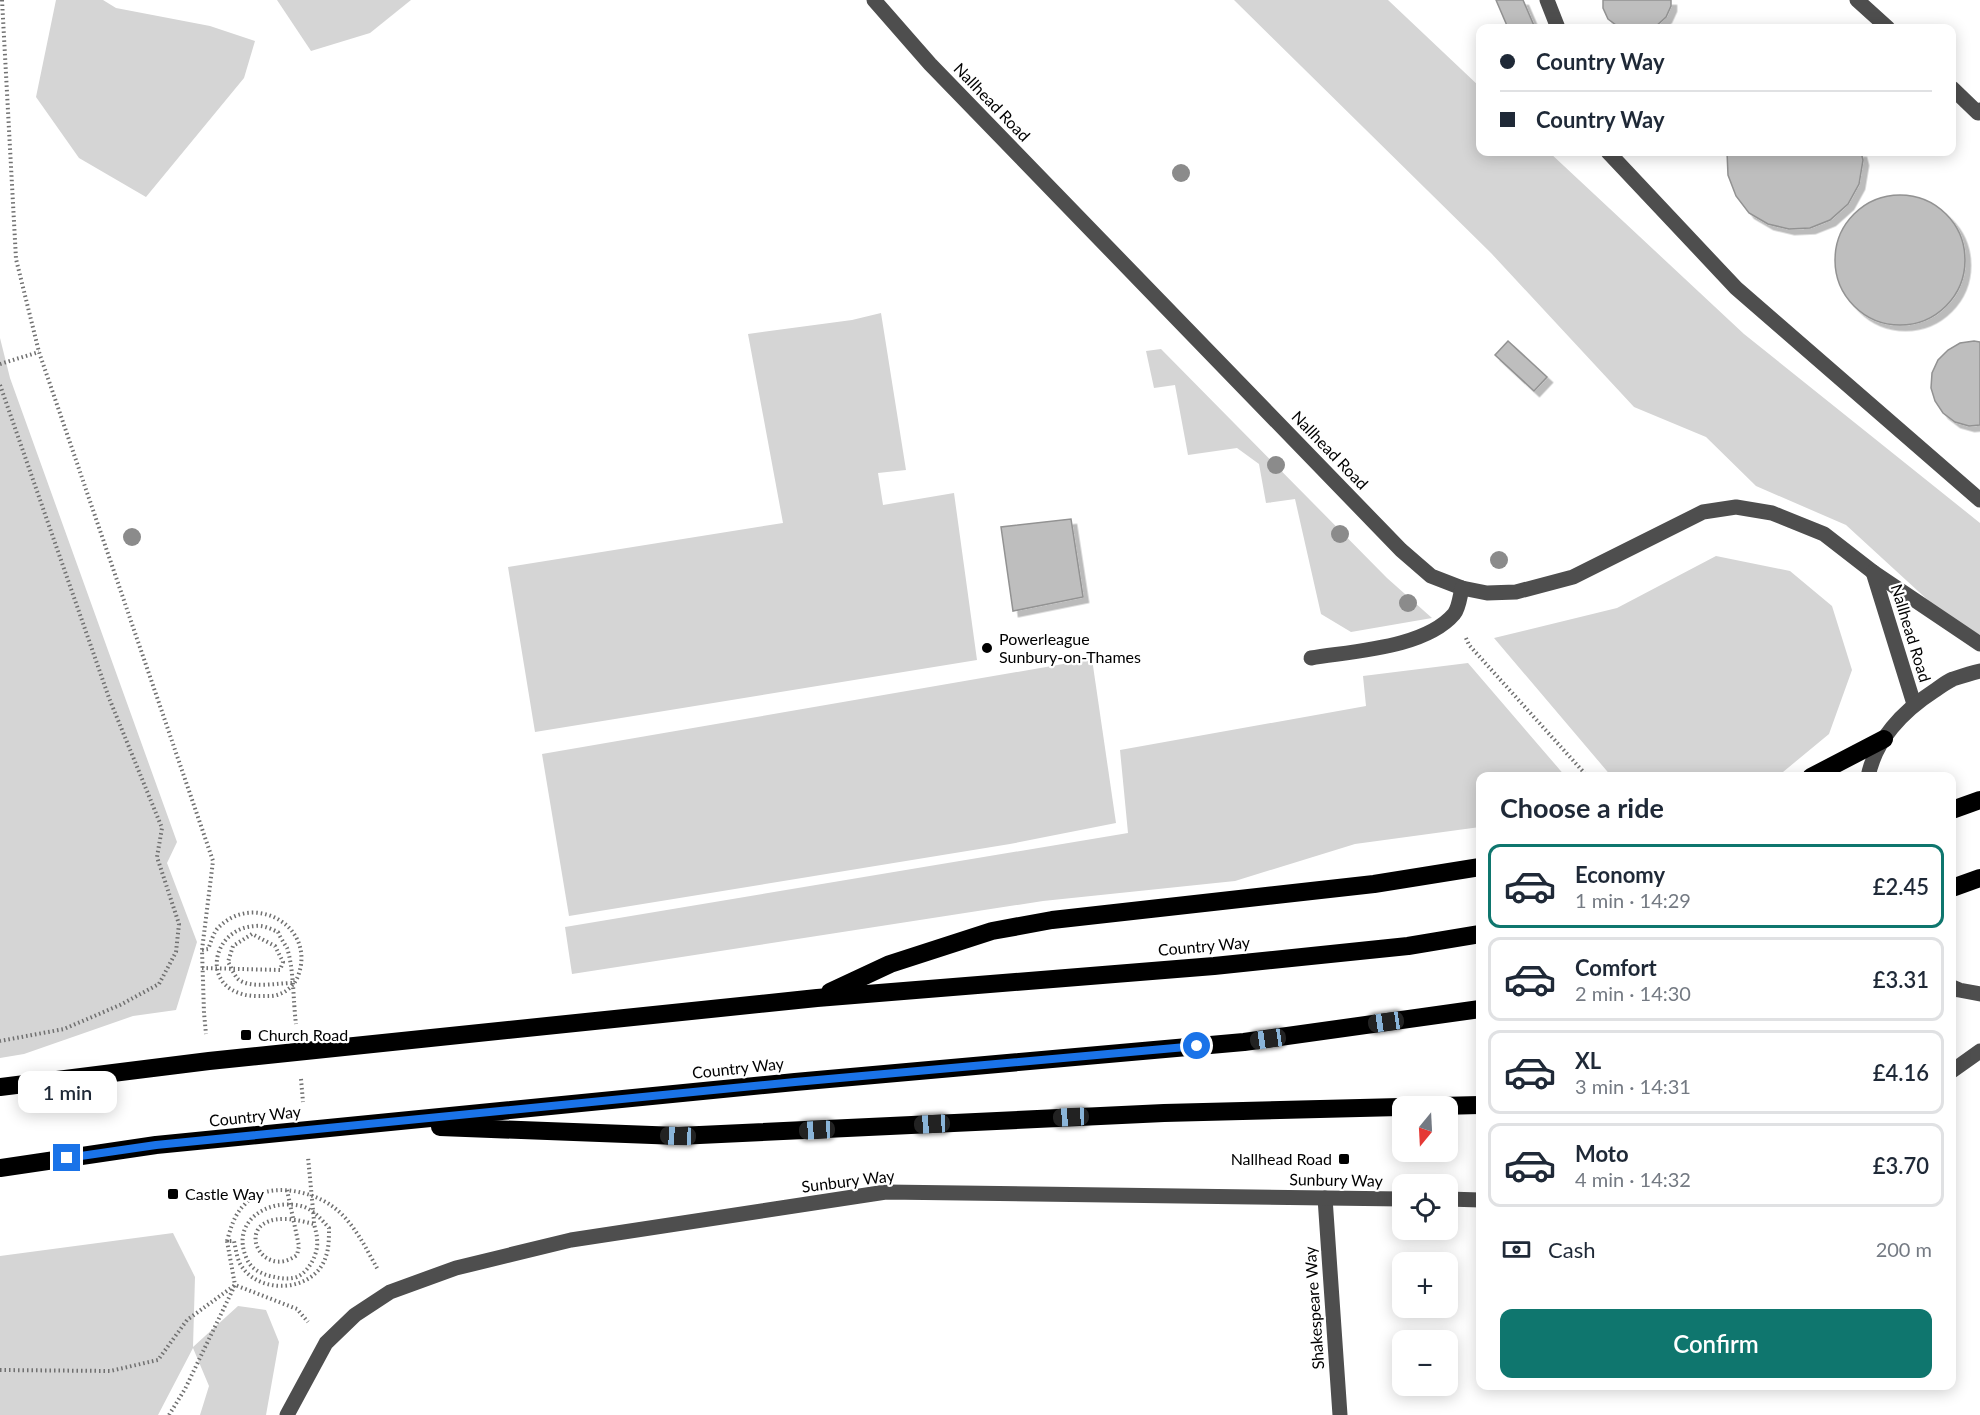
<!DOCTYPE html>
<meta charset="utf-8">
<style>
:root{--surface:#fff;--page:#f2f2f3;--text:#1f2937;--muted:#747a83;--line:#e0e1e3;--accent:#0f766e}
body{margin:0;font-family:Lato,sans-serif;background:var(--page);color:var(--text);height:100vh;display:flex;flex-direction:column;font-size:22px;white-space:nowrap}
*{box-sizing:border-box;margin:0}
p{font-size:20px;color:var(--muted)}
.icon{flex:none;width:33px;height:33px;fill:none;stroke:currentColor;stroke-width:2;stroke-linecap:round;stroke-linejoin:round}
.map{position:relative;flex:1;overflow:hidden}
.panel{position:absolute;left:1476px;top:772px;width:480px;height:618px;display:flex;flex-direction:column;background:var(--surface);border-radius:12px;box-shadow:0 3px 15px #0003}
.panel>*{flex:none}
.top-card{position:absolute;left:1476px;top:24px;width:480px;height:132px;border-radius:12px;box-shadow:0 3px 15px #0003;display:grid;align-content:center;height:132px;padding:0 24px;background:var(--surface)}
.needle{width:39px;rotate:198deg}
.controls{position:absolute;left:1392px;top:1096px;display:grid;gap:12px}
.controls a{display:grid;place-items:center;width:66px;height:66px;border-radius:12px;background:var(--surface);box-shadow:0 3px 15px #0003;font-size:30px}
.end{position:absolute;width:27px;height:27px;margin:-14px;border:8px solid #1a73e8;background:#fff;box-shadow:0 0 0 3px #fff}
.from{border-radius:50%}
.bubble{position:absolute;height:42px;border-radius:12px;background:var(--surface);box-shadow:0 3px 15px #0003;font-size:20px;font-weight:600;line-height:42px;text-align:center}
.car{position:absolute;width:18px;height:36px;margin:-18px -9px;border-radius:8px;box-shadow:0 0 4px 2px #0007;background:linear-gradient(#222 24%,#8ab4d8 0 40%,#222 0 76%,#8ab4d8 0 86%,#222 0)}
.top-card b{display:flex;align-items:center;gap:21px;height:57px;font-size:22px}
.top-card b+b{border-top:2px solid var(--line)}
.top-card i{width:15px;height:15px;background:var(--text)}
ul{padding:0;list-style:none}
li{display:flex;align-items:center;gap:18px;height:84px;margin:0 12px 9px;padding:0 12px;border:3px solid var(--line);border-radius:12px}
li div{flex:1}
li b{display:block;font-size:22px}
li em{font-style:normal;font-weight:600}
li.on{border-color:var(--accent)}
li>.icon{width:54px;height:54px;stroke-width:1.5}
h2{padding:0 24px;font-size:27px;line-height:72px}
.pay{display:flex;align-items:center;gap:15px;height:66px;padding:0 24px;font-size:22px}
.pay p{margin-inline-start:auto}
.button{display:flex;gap:12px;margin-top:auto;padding:12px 24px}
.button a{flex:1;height:69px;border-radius:12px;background:var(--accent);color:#fff;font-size:24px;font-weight:600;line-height:69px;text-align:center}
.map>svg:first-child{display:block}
.green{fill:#d5d5d5}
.building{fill:#bebebe;stroke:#929292;stroke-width:1.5;filter:url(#shadow)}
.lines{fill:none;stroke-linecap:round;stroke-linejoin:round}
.path{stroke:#707070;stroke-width:4;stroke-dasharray:1.5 3;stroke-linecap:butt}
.minor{stroke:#4e4e4e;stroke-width:15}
.highway{stroke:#000;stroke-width:18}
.tree{fill:#8b8b8b}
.route{stroke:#1a73e8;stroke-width:8}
.poi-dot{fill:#000;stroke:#fff;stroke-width:2}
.labels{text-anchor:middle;stroke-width:4.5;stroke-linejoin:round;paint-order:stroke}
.street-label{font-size:16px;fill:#000;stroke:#fff}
.poi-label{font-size:16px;fill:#000;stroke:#fff;text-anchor:start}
</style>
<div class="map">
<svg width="1980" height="1415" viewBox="0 0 1980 1415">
<defs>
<filter id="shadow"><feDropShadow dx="5.5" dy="5.5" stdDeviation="0" flood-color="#0004"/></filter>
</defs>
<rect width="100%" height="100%" fill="#fff"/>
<g class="green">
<path d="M56,0H103L116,8L210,26L255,41L244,78L146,197L79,158L36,97Z"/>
<path d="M277,0H411L370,33L311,51Z"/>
<path d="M1234,0H1388L1480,87V152H1549L1744,334L1980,523V635L1943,614L1846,525L1756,486L1706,437L1634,407L1491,253Z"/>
<path d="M881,313L906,470L878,473L883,505L954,493L977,660L535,732L508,567L783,523L748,334L852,320Z"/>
<path d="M0,338L10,378L177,842L167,863L197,942L176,1010L133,1016L24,1054L0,1058Z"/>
<path d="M1161,349L1387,578L1432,618L1351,632L1321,614L1295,499L1266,503L1259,464L1237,448L1188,455L1175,385L1154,388L1146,351Z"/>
<path d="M1716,556L1790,571L1832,606L1852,670L1829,734L1783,772L1771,777H1612L1494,638L1617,608Z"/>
<path d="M1092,659L1116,823L1010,844L569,916L542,754Z"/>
<path d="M1468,663L1566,777H1480V827L1355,844L1235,881L1043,901L572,974L565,927L1128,833L1120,750L1366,706L1363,676Z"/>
<path d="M173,1233L195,1277L193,1347L238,1306L266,1310L279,1342L266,1415H200L209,1386L193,1348L158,1415H0V1256Z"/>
</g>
<g class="building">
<path d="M1496,0H1523L1535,28H1508Z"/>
<path d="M1603,0H1671V6L1666,17L1654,28H1620L1608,19L1603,8Z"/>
<path d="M1727,152H1861L1863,160L1859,184L1848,204L1830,220L1810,228L1789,229L1768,224L1749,213L1736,196L1728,175Z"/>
<circle cx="1900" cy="260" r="65"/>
<path d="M1508,341L1547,377L1534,391L1495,355Z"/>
<path d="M1974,341L1980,342V425L1969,426L1955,422L1943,413L1935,401L1931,388L1932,373L1938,360L1948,350L1960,343Z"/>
<path d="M1071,519L1083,597L1013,611L1001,527Z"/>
</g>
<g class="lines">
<g class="path">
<path d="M2,0L16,259L39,352L213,861L202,950L204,1013L206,1034"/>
<path d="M0,364L39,352"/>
<path d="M0,385L109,698L162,828L157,857L179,924L176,952L159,984L120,1005L64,1029L0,1041"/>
<path d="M1466,638L1469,645L1588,777"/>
<path d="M202,950L208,949C211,943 213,933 218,928C253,891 317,926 298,976C294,987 282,996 270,996C260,996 249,997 239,993C201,980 215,927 256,926C263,925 271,929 278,932C280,937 284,943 287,948C294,969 293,1001 296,1024"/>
<path d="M202,968L280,970L283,962L275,946L252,934L233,946L228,962C231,967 234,975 238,979C249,989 278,983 292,983"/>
<path d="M301,1079L303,1102"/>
<path d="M287,1190L299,1246L297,1255C261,1282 231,1218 285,1219C295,1219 305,1222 314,1224"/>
<path d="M227,1241C231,1227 234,1215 245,1204C265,1181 310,1190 332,1206C353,1221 366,1248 378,1270"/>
<path d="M0,1370L110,1371L158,1360L187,1320L235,1285L297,1309L308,1322"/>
<path d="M169,1415L185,1389L235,1285L227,1241H234C236,1250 237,1260 242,1267C262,1296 316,1291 326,1256C329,1248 329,1237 329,1228C321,1219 313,1209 301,1206C268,1198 231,1221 246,1257C250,1268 259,1273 270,1276C279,1278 288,1280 297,1277C310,1271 319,1252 317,1239C317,1233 314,1227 314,1221C312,1199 310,1178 308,1157"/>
</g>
<g class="minor">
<path d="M874,0L930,64L1401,550L1431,576L1462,588L1487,593L1516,592L1573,577L1703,512L1736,507L1772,513L1824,534L1873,572L1980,644"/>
<path d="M1547,0L1558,28"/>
<path d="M1857,0L1888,28"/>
<path d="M1952,88L1978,113L1980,110"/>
<path d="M1608,152L1736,288L1980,500"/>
<path d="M1873,572L1914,704"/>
<path d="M1311,658C1353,651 1425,648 1454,614C1459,608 1460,596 1462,588"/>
<path d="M1868,777C1875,740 1903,711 1934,691C1940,687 1946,682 1953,679C1962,676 1971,673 1980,671"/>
<path d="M1952,987L1959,990L1980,994"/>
<path d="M1952,1071L1980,1051"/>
<path d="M1325,1198L1340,1415"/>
<path d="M1448,1199L1480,1200"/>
<path d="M287,1415L326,1343L355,1315L390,1292L456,1268L571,1240L886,1192L1402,1199"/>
</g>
<g class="highway">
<path d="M1811,777L1884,739"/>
<path d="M1952,810L1980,800"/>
<path d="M1952,888L1980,878"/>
<path d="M830,992L890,964L992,931L1052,920L1374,884L1480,867"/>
<path d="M0,1087L209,1061L817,998L1214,966L1408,946L1480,934"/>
<path d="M440,1127L678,1136L1164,1113L1480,1105"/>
<path d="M0,1168L156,1145L795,1082L1244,1042L1480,1009"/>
</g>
</g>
<g class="tree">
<circle cx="1181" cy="173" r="9"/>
<circle cx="1276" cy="465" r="9"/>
<circle cx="1340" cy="534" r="9"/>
<circle cx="132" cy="537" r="9"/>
<circle cx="1499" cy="560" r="9"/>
<circle cx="1408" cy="603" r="9"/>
</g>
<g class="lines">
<path class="route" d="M67,1158L156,1145L795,1082L1197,1046"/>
</g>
<g class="poi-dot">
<circle cx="987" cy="648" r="6"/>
<rect x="240" y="1029" width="12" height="12" rx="3"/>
<rect x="1338" y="1153" width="12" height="12" rx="3"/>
<rect x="167" y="1188" width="12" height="12" rx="3"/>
</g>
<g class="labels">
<g class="street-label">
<text transform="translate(992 102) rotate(46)" y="6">Nallhead Road</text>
<text transform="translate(1330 450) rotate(46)" y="6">Nallhead Road</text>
<text transform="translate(1911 633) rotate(73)" y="6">Nallhead Road</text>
<text transform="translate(1204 946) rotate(-5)" y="6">Country Way</text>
<text transform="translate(738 1068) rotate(-6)" y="6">Country Way</text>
<text transform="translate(255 1116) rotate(-6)" y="6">Country Way</text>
<text transform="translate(1336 1180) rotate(1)" y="6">Sunbury Way</text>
<text transform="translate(848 1181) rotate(-7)" y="6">Sunbury Way</text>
<text transform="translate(1314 1308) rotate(-94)" y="6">Shakespeare Way</text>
</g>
<g class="poi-label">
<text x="999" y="645">Powerleague<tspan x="999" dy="18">Sunbury-on-Thames</tspan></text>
<text x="258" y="1041">Church Road</text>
<text x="1332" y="1165" text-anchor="end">Nallhead Road</text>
<text x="185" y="1200">Castle Way</text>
</g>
</g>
</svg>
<div class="controls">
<a><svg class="needle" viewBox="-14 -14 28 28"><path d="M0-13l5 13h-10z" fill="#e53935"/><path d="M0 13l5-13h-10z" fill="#747a83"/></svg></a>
<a><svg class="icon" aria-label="locate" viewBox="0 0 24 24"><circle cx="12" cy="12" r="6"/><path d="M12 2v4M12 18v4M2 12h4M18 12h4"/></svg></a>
<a>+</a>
<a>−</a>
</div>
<i class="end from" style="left:1197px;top:1046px"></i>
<i class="end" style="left:67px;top:1158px"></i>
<div class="bubble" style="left:18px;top:1071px;width:99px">1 min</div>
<i class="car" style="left:1386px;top:1022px;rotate:262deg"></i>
<i class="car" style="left:1268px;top:1039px;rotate:262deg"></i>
<i class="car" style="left:1071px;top:1117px;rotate:267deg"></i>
<i class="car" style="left:932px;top:1124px;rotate:267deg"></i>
<i class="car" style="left:817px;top:1130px;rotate:267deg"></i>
<i class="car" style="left:678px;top:1136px;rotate:272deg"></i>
<div class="top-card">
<b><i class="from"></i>Country Way</b>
<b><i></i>Country Way</b>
</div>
<section class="panel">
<h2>Choose a ride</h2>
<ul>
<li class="on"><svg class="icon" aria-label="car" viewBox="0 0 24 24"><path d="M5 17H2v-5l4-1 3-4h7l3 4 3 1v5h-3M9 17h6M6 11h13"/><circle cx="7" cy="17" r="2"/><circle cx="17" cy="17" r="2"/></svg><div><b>Economy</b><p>1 min · 14:29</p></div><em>£2.45</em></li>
<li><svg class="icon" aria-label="car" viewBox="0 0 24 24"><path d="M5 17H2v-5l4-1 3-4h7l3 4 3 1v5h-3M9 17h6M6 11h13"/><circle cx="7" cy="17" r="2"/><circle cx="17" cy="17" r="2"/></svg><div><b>Comfort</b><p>2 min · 14:30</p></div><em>£3.31</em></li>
<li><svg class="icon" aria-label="car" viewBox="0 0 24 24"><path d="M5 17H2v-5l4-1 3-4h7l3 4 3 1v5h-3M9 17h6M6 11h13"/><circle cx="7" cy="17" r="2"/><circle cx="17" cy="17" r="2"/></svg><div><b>XL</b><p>3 min · 14:31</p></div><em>£4.16</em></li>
<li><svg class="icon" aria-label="car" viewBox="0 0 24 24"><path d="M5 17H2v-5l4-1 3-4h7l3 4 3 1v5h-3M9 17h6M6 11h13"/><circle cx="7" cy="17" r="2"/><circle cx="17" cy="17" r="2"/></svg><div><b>Moto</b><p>4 min · 14:32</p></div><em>£3.70</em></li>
</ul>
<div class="pay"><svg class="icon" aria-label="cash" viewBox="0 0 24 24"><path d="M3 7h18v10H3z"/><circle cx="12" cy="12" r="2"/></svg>Cash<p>200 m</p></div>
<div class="button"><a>Confirm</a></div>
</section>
</div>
